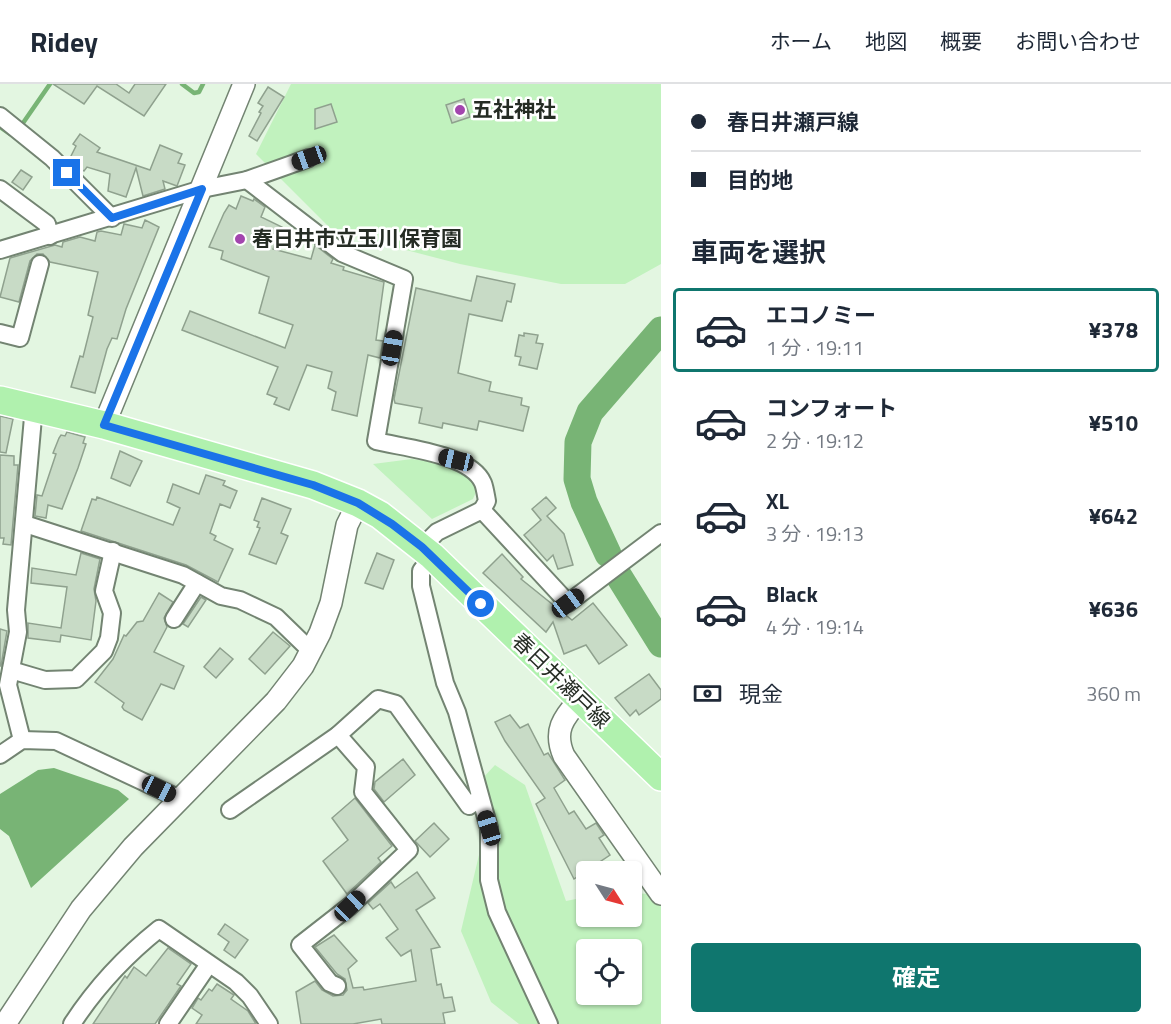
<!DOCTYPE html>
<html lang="ja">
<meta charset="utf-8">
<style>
:root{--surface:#fff;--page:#f2f2f3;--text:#1f2937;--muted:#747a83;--line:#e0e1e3;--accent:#0f766e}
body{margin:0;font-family:"Titillium Web","Noto Sans JP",sans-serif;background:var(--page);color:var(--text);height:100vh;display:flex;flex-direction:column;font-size:22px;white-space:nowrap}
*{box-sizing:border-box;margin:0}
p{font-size:20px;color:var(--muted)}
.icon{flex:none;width:33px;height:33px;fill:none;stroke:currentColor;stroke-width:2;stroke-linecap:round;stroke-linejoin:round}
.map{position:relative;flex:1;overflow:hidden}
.side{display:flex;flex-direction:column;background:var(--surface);width:510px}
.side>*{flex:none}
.top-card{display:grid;align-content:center;height:132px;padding:0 30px;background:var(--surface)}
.needle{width:39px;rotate:126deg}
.tools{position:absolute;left:576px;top:777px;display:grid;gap:12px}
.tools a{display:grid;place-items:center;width:66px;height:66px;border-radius:6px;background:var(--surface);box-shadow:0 2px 4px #0004;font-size:30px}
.end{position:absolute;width:27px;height:27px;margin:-14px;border:8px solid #1a73e8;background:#fff;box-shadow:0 0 0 3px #fff}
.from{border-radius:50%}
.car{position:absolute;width:18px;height:36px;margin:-18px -9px;border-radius:8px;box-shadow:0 0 4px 2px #0007;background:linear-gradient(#222 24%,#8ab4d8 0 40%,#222 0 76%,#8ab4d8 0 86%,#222 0)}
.top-card b{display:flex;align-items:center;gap:21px;height:57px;font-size:22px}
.top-card b+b{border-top:2px solid var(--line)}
.top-card i{width:15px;height:15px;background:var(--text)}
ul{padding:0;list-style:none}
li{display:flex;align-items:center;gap:18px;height:84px;margin:0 12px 9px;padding:0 18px;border:3px solid transparent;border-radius:6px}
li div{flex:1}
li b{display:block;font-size:22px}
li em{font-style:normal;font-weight:700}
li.on{border-color:var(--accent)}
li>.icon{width:54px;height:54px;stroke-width:1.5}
h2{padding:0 30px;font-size:27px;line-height:72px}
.pay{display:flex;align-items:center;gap:15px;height:66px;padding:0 30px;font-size:22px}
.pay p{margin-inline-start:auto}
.cta{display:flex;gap:12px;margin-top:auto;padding:12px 30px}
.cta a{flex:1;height:69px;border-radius:6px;background:var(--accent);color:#fff;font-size:24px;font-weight:700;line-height:69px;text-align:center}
header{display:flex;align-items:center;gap:36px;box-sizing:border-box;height:84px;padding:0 30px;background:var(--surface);border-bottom:2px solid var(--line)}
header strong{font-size:28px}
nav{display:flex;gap:33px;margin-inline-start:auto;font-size:21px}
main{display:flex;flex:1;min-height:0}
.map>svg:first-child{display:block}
.green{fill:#c1f2be;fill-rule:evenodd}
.water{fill:#78b475}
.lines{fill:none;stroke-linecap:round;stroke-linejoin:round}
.stream{stroke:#78b475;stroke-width:4.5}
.river{stroke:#78b475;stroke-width:27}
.building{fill:#c8dbc6;stroke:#8fa18e;stroke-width:1.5}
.minor-casing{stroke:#738472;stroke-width:20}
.tertiary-casing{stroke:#738472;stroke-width:24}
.primary-casing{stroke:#fff;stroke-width:30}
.minor{stroke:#fff;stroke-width:16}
.tertiary{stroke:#fff;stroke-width:21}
.primary{stroke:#b0f1ae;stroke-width:27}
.route{stroke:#1a73e8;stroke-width:8}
.poi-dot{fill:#a345ae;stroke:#fff;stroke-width:2}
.labels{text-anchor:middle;stroke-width:5;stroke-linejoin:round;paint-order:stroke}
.poi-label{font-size:21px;font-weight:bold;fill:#252c24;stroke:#fff;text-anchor:start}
.street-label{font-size:21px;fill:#252c24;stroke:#fff}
</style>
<header>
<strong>Ridey</strong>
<nav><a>ホーム</a><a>地図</a><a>概要</a><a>お問い合わせ</a></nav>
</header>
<main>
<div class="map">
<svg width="661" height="940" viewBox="0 0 661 940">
<rect width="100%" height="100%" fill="#e3f6e1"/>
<g class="green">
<path d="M291,0H661V180L625,200H561L460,180L333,147L256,70Z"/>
<path d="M412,375C437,379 463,380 478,403L473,415L432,435L373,380Z"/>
<path d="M495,681L525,701L566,817L586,813V832H632V809L650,810L661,816V940H519L491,918L461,847L483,754L480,697ZM586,866H632V910H586Z"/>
</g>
<path class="water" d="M54,684L118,706L129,715L31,804L9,752L0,745V710L38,686Z"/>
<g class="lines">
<g class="stream">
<path d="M182,0L194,9L199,8L203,0"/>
<path d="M23,39L50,0"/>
<path d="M0,43L10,50"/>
</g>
<g class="river">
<path d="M608,470L584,418L577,395L578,358L590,328L661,246"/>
<path d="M620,494L661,560"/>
</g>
</g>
<g class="building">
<path d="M53,0H116L129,9L135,0H166L144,32L97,2L84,20Z"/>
<path d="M268,3L284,13L257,57L249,52L261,29L259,28L263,22L258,19Z"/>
<path d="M464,15L470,33L452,39L446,21Z"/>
<path d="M331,20L337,38L315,45V25Z"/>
<path d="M80,50L100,64L97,68L150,86L160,61L182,70L178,79L185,81L177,102L163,97L165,105L143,112L136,84L126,113L108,107L110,90L87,83L84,87L69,76L76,62L73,60Z"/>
<path d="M21,86L32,93L23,106L12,98Z"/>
<path d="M241,112L253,117L254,115L265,123L261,133L282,143L273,165L311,175L315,161L333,175L331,179L344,183L343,186L384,198L376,256L383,257L380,274L368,271L357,332L332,326L336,308L328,304L332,288L307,281L289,326L274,320L277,314L267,310L278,283L182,246L190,227L285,264L293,241L259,229L269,193L221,175L223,167L209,163L224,129L229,121L236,125Z"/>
<path d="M145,136L159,143L126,225L117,255L112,254L107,265L95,309L71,303L80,272L83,273L93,233L88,231L98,188L50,178L43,170H37L30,177L19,218L0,213L10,174L55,161L62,163L63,158L80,153L95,157L97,148L101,147L121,151L124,140L142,144Z"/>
<path d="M477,192L515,200L511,218L507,217L502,237L469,230L458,289L491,298L489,307L522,314L521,321L529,323L523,347L479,337L477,346L443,339L442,344L419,339L422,324L395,319L394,315L416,204L471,217Z"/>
<path d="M524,249L538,251L536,259L543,260L537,285L519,281L521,273L515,272L519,251L524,252Z"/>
<path d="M0,332L13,335L6,369L0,368Z"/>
<path d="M67,348L85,353L83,359L86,360L78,384L62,425L48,421L46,434L35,432L37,411L42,412L56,370L53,369L59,354L61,351L65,352Z"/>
<path d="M120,367L142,377L130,402L111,394Z"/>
<path d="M0,371L14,372V381H18L11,461L3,460L4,454H0Z"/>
<path d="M206,391L225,397L223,401L237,407L230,424L220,420L210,449L216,452L214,456L233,465L218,498L186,481L81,447L92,415L96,416L97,413L173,441L180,424L167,418L173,400L199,410Z"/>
<path d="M546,413L556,424L547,432L564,450L573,481L558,485L553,471L547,477L524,451L541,436L532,425Z"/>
<path d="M262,414L291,425L281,449L288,452L276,480L249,470L260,444L257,443L259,438L254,436Z"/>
<path d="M81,469L100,475L94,505L96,517L91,556L61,551L60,558L28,554V539L61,544L67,503L31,499L32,484L76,491Z"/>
<path d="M377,469L394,476L383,505L365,499Z"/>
<path d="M502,470L523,493L521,495L572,536L593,519L627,561L599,580L586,561L564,570L553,538L546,548L483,489Z"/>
<path d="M159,509L173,518L164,534L167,543L154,568L184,582L174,605L161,600L142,636L124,626L122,623L124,619L95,598L113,575L124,551L126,552L137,538L143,537Z"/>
<path d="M201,513L206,516L188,543L183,540Z"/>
<path d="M0,545L7,547L1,582H0Z"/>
<path d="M273,548L290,562L265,590L249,575Z"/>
<path d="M220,564L233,575L216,594L204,583Z"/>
<path d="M649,590L661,606V615L639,631L636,626L630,632L615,614Z"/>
<path d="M510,631L520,644L528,640L544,671L548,669L565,696L554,704L569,730L574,727L586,745L596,739L604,751L599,754L610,771L574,795L536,720L545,714L505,657L495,638Z"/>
<path d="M403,675L415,691L384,718L374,705L375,698Z"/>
<path d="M355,714L392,762L378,774L381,778L347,810L323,777L348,756L332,734Z"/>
<path d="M434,739L449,755L430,773L415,757Z"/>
<path d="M417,788L435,814L416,826L440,863L431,865L437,901L441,900L444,914L452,913L455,927L443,929L445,940H382L381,935L353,940H301L296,908L315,897L322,906L333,912L343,911L347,906L345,895L337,890L315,863L334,851L357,877L348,885L353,904L363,903L364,906L416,897L411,866L401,872L386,854L398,845L380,820L373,825L368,819L391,798L395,804Z"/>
<path d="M225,840L248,856L235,874L224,866L229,858L218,850Z"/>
<path d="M168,864L191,880L177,900L181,902L155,940H93L125,892L127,894L134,883L146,892Z"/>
<path d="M217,900L234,911L231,915L248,927L256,940H196L202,931L192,924L198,914L201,916L209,905L212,907Z"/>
</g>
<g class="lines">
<g class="minor-casing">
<g id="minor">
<path d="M0,32L52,74L112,134"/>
<path d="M247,96L342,169L404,195L376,357C404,364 471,370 483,399C485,404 486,412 487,417L482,426"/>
<path d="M0,105L47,140L50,152"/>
<path d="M0,166L202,105L247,96L309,74"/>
<path d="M0,249L20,254L40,180"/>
<path d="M25,440L183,491L221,512L240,516L276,533L311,567"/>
<path d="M422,463L437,448L482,426L568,519L661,449"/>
<path d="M432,472L421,487V502L445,599L457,628L489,744V796L497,828L549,940"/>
<path d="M174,535L197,499"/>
<path d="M11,586L45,596L76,595L104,567L109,554L112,529L104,507L113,467"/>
<path d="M22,656L8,601L18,548L16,526L34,322"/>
<path d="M0,671L22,656L56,657L178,714"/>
<path d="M230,726L338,651L378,615L396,620L469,722L480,714"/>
<path d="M337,902L330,899L300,861L350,822L409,766L363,708L366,683L338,651"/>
<path d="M72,940C96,903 124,873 159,845L236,898L250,912L269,940"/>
<path d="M168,940L209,880"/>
</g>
</g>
<g class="tertiary-casing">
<g id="tertiary">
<path d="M104,341L244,0"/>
<path d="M580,615C563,634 553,647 564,672L661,810"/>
<path d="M5,940L81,825L133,763L276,617L303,582L320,549L331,519L347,441L358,419"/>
</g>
</g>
<g class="primary-casing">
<path id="primary" d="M0,316L104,341L313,401L358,419L380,431L432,472L661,693"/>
</g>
<use href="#minor" class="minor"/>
<use href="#tertiary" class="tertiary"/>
<use href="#primary" class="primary"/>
</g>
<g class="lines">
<path class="route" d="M67,89L112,134L202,105L104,341L313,401L358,419L392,440L422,463L481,520"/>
</g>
<g class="poi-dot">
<circle cx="460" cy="26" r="6"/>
<circle cx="240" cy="155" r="6"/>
</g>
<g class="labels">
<g class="poi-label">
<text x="472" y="33">五社神社</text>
<text x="252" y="162">春日井市立玉川保育園</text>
</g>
<g class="street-label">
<text transform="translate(561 597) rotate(44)" y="7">春日井瀬戸線</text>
</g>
</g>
</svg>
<div class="tools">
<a><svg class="needle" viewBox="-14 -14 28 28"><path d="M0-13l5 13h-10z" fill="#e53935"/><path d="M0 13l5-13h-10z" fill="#747a83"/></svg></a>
<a><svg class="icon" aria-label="locate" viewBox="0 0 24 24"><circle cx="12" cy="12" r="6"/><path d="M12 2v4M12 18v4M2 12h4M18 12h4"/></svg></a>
</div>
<i class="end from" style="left:481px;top:520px"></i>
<i class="end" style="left:67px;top:89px"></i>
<i class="car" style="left:309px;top:74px;rotate:250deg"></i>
<i class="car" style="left:392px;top:264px;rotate:10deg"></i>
<i class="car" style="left:456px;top:376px;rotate:283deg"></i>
<i class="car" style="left:568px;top:519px;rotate:53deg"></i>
<i class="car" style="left:159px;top:705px;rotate:116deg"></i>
<i class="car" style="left:489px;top:744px;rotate:343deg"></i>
<i class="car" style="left:350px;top:822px;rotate:46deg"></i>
</div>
<section class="side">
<div class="top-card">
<b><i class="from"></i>春日井瀬戸線</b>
<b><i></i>目的地</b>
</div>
<h2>車両を選択</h2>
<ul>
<li class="on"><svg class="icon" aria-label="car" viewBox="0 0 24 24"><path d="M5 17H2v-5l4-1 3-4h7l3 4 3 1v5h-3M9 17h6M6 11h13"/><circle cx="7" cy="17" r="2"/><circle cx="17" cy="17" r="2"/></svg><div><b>エコノミー</b><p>1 分 · 19:11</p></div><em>¥378</em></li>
<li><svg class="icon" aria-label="car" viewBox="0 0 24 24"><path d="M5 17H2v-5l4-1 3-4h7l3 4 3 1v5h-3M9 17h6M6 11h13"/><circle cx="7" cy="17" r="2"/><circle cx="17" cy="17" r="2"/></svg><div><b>コンフォート</b><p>2 分 · 19:12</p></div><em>¥510</em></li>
<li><svg class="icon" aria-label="car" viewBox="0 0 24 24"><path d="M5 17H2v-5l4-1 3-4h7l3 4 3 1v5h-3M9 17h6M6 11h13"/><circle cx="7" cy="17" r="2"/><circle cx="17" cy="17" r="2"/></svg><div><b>XL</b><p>3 分 · 19:13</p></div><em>¥642</em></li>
<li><svg class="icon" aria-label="car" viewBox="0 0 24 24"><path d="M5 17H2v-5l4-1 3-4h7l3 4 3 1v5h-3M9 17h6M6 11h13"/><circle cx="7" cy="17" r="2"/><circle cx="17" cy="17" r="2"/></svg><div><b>Black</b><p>4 分 · 19:14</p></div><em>¥636</em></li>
</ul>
<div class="pay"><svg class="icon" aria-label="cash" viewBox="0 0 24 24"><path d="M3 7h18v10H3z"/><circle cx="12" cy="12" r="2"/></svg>現金<p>360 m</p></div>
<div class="cta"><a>確定</a></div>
</section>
</main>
